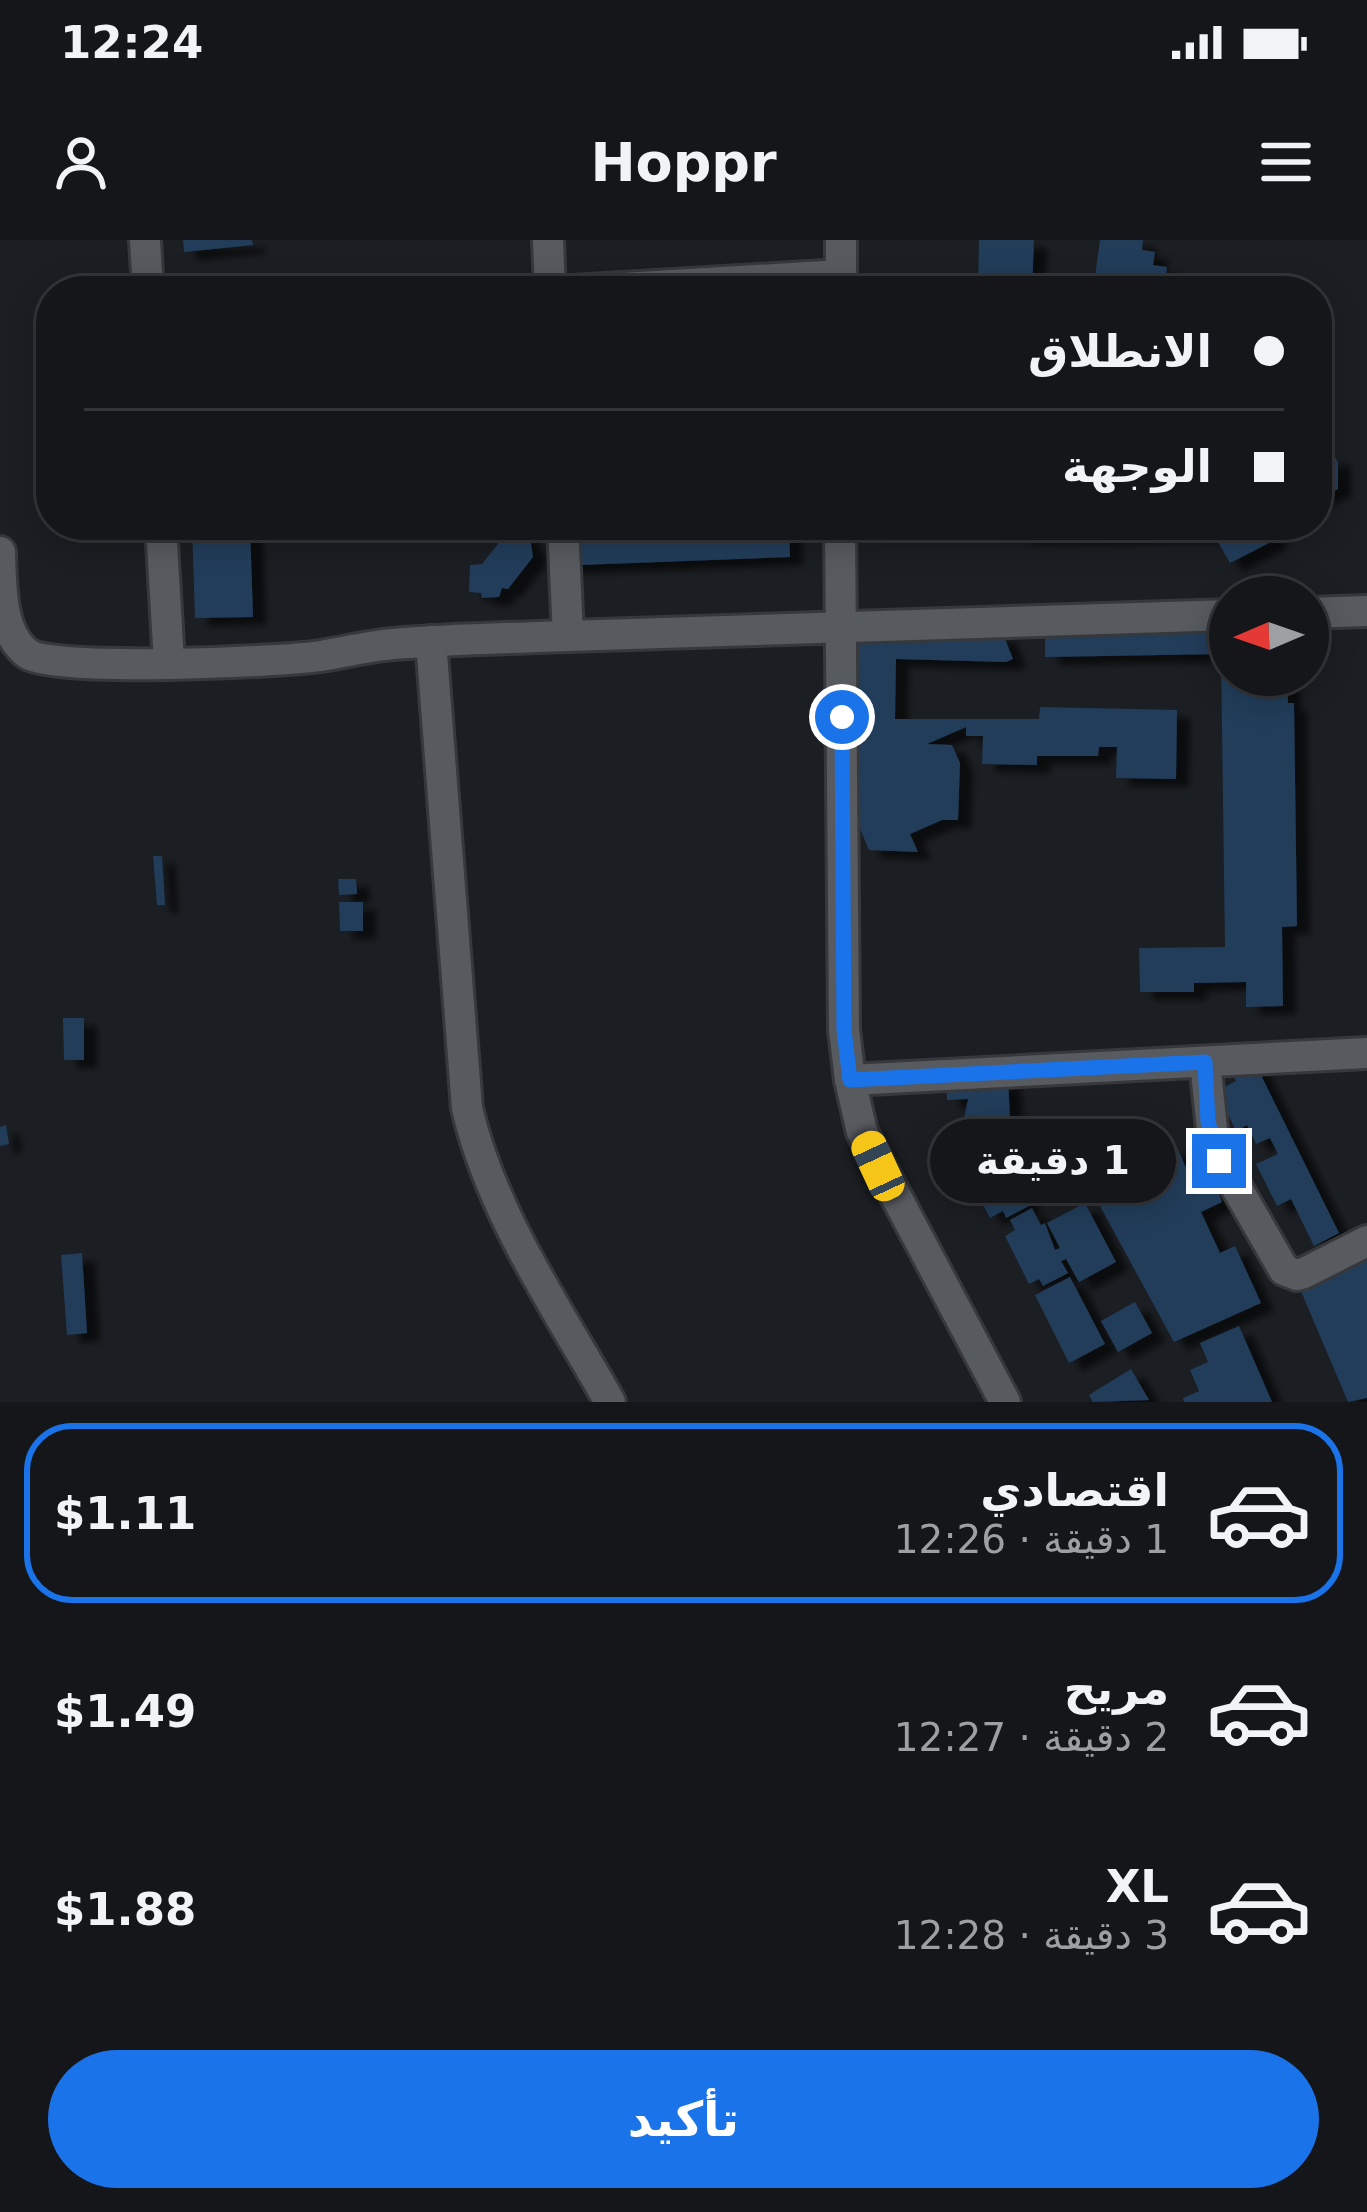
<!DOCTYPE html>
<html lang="ar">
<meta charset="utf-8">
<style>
:root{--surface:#14161a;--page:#1d1f23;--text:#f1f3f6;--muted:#9d9fa2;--line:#333539;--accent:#1a73e8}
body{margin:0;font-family:"DejaVu Sans","Noto Sans Arabic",sans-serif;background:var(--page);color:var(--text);direction:rtl;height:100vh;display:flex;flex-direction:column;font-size:45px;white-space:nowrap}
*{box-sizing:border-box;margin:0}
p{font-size:39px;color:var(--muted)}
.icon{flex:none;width:66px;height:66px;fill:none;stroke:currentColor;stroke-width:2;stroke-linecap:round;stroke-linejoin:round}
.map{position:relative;height:1162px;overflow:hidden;direction:ltr}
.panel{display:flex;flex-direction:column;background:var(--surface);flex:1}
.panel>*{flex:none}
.hud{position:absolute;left:36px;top:36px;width:1296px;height:264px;border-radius:48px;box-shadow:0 6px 30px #0003,0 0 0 3px var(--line);direction:rtl;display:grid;align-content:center;height:264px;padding:0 48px;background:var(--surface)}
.needle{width:78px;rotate:268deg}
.fabs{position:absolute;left:1209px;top:336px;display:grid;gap:24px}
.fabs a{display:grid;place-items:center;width:120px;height:120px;border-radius:50%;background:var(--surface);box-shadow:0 6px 30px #0003,0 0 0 3px var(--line);font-size:60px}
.end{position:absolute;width:54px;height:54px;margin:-27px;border:15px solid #1a73e8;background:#fff;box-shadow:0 0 0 6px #fff}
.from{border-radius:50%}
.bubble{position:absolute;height:84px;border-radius:42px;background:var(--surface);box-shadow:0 6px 30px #0003,0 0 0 3px var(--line);font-size:39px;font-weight:700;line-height:84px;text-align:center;direction:rtl}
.car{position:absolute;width:36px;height:72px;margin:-36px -18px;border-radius:15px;box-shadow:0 0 9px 3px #0007;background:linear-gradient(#f5c518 24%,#345 0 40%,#f5c518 0 76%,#345 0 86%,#f5c518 0)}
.hud b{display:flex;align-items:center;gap:42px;height:114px;font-size:45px}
.hud b+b{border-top:3px solid var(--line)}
.hud i{width:30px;height:30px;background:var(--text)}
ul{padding:21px 0 0;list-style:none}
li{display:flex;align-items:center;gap:36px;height:180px;margin:0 24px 18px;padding:0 24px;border:6px solid transparent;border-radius:48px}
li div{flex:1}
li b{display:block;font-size:45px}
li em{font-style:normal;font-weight:700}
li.current{border-color:var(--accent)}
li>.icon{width:108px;height:108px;stroke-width:1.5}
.action{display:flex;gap:24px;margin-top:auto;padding:24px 48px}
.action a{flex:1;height:138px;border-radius:72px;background:var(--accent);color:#fff;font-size:48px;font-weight:700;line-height:138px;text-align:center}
.status{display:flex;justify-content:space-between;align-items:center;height:84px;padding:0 60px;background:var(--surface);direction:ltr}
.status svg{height:33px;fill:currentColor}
header{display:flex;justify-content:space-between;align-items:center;height:156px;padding:0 48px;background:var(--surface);font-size:54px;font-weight:700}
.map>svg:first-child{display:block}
.building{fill:#243c5a;filter:url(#shadow)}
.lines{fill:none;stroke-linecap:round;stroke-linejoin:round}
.minor-casing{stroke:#36383b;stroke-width:36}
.minor{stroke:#575a5f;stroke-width:30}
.route{stroke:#1a73e8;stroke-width:15}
</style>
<div class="status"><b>12:24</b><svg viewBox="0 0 49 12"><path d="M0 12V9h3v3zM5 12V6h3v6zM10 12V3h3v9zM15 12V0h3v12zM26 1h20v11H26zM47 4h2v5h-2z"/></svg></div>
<header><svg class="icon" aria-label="menu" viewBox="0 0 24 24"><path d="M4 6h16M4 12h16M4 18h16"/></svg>Hoppr<svg class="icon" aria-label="person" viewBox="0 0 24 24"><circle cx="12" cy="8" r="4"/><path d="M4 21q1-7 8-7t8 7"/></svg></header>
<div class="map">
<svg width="1367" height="1162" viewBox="0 0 1367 1162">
<defs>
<filter id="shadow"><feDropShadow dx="13" dy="8" stdDeviation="3" flood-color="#0009"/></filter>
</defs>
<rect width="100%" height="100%" fill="#1b1e22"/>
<g class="building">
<path d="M183,0H252L253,5L184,12Z"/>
<path d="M979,0H1034L1032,51H978Z"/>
<path d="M1100,0H1143L1142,10L1155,12L1153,25L1167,27L1164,51H1093Z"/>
<path d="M1246,40L1252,51H1204V41Z"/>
<path d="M1334,215L1338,223V249L1317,258V225Z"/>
<path d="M192,285H250L253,377L195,378Z"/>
<path d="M553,285H789L790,317L554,326Z"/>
<path d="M872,285H905V288L906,285H1017V294L872,292Z"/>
<path d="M1019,285H1273V301L1230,323L1214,295L1019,297Z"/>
<path d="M526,291V303H531L533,317L508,349L502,348L499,357L482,358L481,353L469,352L470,325L482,324L498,304L499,292Z"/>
<path d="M1230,372V435H1287L1288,463H1294L1297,686L1282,687L1283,766L1246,767V742L1194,743V752H1140L1139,708L1225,707L1221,414L1045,417V374Z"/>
<path d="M1003,394L1013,419L1006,422L896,419L895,479H1039L1040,467L1177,470L1176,539L1116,538L1117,507H1099L1098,516H1037V525L982,524L983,496H966V487L927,504L952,505L960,523L958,580H942L910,594L918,612L869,610L850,565L838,399Z"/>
<path d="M153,616H162L165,665H157Z"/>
<path d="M338,639H356L357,654L339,655Z"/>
<path d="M339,662H363V691H340Z"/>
<path d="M63,778H84V820H64Z"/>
<path d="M1254,821L1339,993L1314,1006L1291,959L1277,966L1256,924L1278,914L1270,898L1256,904L1247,885L1236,891L1217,851L1236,841L1232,832Z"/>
<path d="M1008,839L1010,879L1017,885L1004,903L1001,897L973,908L968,897L960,898L968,859L947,860L946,840Z"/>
<path d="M6,885L9,904L0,906V887Z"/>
<path d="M997,901L1012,923L1008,925L1017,943L1022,941L1027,951L1023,953L1029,966L1006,978L1003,971L990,978L966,931L977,926L971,914Z"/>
<path d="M1176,905L1197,953L1215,944L1222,962L1201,972L1220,1013L1235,1006L1261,1063L1174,1102L1093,953Z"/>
<path d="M1085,963L1116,1022L1079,1042L1066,1019L1061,1021L1068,1033L1043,1046L1039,1039L1029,1044L1005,996L1015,990L1010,980L1032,968L1041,985L1045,983L1055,1010L1060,1008L1047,983Z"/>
<path d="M1367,1005V1158L1348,1162L1298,1044Z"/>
<path d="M82,1013L87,1093L67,1095L61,1015Z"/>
<path d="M1070,1037L1105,1104L1069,1123L1035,1055Z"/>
<path d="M1135,1062L1152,1093L1118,1112L1101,1081Z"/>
<path d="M1239,1086L1272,1162H1184L1183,1158L1199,1151L1190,1130L1208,1122L1200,1103Z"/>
<path d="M1131,1129L1149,1160L1093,1162L1089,1155Z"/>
</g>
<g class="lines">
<g class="minor-casing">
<g id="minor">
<path d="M145,0L148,51"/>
<path d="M548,0L550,51"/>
<path d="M572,51L841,35"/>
<path d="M841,51V0"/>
<path d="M161,285L169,423"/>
<path d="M563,285L568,396L1230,375"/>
<path d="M840,285L844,790L850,840L862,892L1005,1162"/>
<path d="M0,312C1,344 0,394 28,414C55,432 280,422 321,416C345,412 369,406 393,404C451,399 510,398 568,396"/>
<path d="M1308,373L1367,371"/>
<path d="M431,401L467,868C491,973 557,1068 610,1162"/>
<path d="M1205,822L1214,908L1284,1030L1297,1035L1304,1033L1367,1001"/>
<path d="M850,840L1367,813"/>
</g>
</g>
<use href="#minor" class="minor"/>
</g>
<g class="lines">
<path class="route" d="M842,477L844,790L850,840L1205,822L1208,882L1219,921"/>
</g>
</svg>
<div class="fabs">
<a><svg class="needle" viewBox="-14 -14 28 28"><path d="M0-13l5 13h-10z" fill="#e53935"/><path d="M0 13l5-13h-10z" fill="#9d9fa2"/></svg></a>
</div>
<i class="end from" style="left:842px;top:477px"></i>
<i class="end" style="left:1219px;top:921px"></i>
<div class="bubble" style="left:930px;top:879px;width:246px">1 دقيقة</div>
<i class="car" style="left:878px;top:926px;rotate:335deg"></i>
<div class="hud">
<b><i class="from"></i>الانطلاق</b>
<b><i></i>الوجهة</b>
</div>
</div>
<section class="panel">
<ul>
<li class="current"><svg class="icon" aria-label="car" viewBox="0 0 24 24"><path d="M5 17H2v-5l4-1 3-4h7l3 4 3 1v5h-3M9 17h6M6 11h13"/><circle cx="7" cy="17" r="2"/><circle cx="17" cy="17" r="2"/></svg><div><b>اقتصادي</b><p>1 دقيقة · 12:26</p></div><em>$1.11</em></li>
<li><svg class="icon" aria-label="car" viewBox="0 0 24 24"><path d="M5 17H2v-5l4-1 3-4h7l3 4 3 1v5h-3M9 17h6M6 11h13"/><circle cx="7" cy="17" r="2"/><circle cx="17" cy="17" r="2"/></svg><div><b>مريح</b><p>2 دقيقة · 12:27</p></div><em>$1.49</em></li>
<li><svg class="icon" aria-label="car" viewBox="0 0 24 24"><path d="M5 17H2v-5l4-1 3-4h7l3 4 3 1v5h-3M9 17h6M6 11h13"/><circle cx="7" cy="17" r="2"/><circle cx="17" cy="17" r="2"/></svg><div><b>XL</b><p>3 دقيقة · 12:28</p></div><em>$1.88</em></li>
</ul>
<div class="action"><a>تأكيد</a></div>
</section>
